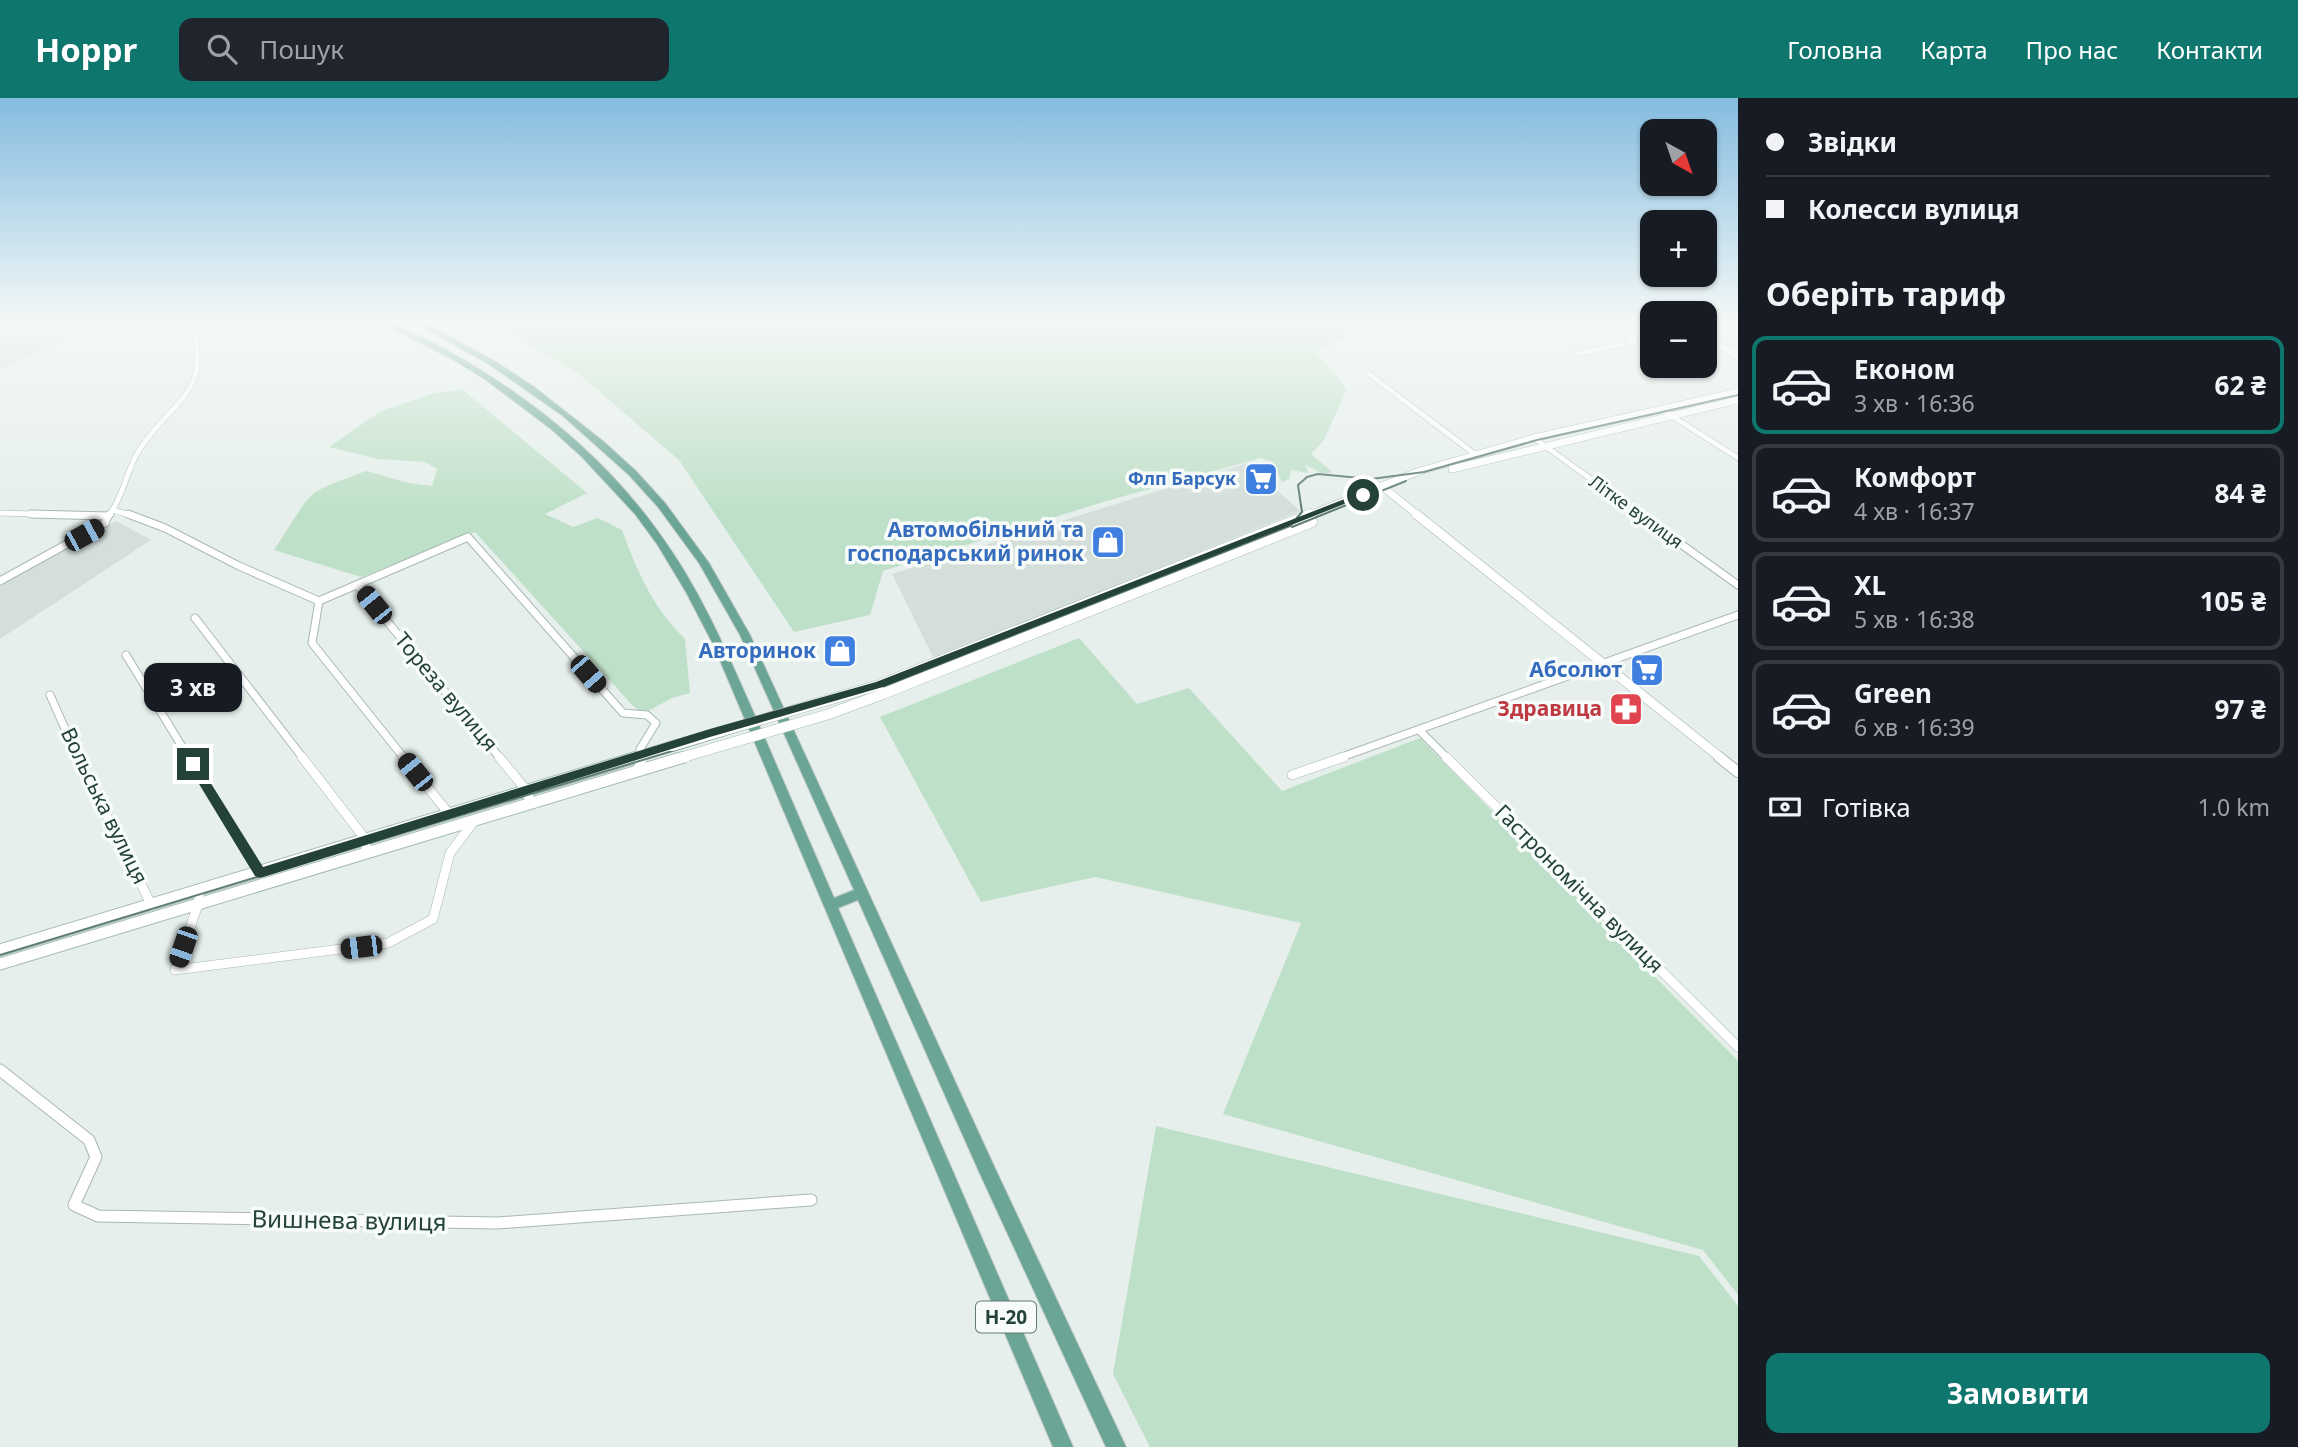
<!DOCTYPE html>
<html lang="uk">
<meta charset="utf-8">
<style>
:root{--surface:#171b24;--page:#20242c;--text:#f1f3f6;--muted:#9ea1a6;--line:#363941;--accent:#0f766e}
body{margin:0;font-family:"Noto Sans",sans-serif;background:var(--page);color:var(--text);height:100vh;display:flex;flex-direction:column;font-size:26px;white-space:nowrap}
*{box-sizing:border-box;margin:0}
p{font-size:23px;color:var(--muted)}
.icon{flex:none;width:38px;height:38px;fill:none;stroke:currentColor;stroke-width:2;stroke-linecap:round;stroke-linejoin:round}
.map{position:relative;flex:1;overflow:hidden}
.drawer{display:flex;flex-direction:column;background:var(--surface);width:560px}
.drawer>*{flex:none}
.banner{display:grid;align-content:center;height:154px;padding:0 28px;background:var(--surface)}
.needle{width:46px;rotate:140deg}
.controls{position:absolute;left:1640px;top:21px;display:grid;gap:14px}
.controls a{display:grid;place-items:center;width:77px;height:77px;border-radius:14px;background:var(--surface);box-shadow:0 2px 5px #0004;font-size:35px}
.end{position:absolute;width:32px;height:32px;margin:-16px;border:9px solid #24423a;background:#fff;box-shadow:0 0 0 4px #fff}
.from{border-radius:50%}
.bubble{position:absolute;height:49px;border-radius:14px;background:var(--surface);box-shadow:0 2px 5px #0004;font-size:23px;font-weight:700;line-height:49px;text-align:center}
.car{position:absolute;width:21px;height:42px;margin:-21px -10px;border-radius:9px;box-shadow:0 0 5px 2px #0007;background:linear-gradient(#222 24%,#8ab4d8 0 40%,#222 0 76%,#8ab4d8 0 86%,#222 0)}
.banner b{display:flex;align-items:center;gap:24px;height:66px;font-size:26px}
.banner b+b{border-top:2px solid var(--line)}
.banner i{width:18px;height:18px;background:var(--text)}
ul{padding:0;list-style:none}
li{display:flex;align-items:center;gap:21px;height:98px;margin:0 14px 10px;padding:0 14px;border:4px solid var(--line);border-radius:14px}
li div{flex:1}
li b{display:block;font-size:26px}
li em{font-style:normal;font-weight:700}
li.current{border-color:var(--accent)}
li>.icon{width:63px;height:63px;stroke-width:1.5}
h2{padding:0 28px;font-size:32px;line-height:84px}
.pay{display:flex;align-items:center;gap:18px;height:77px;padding:0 28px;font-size:26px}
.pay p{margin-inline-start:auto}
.cta{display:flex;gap:14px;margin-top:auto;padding:14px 28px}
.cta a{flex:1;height:80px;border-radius:14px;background:var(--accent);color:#fff;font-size:28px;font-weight:700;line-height:80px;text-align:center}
header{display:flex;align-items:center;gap:42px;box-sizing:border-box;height:98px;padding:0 35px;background:var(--accent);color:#fff}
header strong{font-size:33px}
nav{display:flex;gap:38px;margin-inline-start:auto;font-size:24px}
.search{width:490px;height:63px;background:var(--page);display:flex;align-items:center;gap:18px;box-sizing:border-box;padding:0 24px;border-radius:14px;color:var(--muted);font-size:26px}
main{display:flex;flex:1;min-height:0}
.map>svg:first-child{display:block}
.built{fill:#d4dfda}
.green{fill:#bfe0c8}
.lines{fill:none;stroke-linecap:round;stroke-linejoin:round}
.minor-far3-casing{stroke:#a8b8b2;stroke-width:6}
.minor-far2-casing{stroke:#a8b8b2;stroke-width:9}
.minor-far1-casing{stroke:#a8b8b2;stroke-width:10}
.minor-casing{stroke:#a8b8b2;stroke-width:13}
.tertiary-far2-casing{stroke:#a8b8b2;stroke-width:8}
.tertiary-far1-casing{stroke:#a8b8b2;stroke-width:10}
.tertiary-casing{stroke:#a8b8b2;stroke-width:12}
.secondary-far2-casing{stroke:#a4bbb3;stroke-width:8}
.secondary-far1-casing{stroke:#a4bbb3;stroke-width:11}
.secondary-casing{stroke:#a4bbb3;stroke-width:13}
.primary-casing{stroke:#c2cac8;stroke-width:2}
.minor-far3{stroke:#fff;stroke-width:5}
.minor-far2{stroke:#fff;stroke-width:7}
.minor-far1{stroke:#fff;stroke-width:9}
.minor{stroke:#fff;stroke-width:11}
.tertiary-far2{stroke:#fff;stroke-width:7}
.tertiary-far1{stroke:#fff;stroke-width:9}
.tertiary{stroke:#fff;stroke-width:10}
.secondary-far2{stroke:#fff;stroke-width:7}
.secondary-far1{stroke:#fff;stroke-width:10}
.secondary{stroke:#fff;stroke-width:11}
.primary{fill:#6aa596;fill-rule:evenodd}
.tram{stroke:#5f7d75;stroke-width:2}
.secondary-bridge-far1-casing{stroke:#a4bbb3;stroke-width:11;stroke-linecap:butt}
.secondary-bridge-casing{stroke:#a4bbb3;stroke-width:13;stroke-linecap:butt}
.secondary-bridge-far1{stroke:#fff;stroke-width:10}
.secondary-bridge{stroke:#fff;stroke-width:11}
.route{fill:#24423a}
.labels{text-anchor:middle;stroke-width:7;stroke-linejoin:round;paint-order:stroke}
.far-shop-label{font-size:18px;font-weight:bold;fill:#366cbe;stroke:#f7fbf9;text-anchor:end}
.far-street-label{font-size:18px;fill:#24423a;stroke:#f7fbf9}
.shield{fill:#f7fbf9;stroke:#637a73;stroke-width:2}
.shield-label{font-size:19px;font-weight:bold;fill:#24423a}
.shop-label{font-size:21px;font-weight:bold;fill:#366cbe;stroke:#f7fbf9;text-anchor:end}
.street-label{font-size:21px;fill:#24423a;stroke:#f7fbf9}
.health-label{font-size:21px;font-weight:bold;fill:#be3a42;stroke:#f7fbf9;text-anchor:end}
.near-street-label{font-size:24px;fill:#24423a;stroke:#f7fbf9}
</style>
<header>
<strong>Hoppr</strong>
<div class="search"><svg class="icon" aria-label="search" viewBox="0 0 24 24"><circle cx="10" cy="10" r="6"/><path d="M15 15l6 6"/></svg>Пошук</div>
<nav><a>Головна</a><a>Карта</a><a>Про нас</a><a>Контакти</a></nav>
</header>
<main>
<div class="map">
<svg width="1738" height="1349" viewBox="0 0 1738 1349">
<rect width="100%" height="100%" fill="#e6efeb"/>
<g class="built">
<path d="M0,224H98L0,273Z"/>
<path d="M1247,365L1300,413L934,561L892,476Z"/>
<path d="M116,423L151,442L0,541V487Z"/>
</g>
<g class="green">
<path d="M520,224H1340L1349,237L1316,254L1347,291L1324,342L1311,356L1331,373L1330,375H1321L1306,367L1308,375L1291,372L1289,381L1282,384L1273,364L1261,360L1103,404L883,473L870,517L794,534L679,362L578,275L504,233Z"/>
<path d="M462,291L587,395L545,416L573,429L598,420L622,432C637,473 653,510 685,541L690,595L672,600L643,616L633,608L475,434L361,479L274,452L305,404L315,394L329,387L366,373L409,385L432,388L437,371L425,364L378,361L329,349L381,313L431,296Z"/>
<path d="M1079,540L1137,606L1189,590L1282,693L1420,640L1738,963V1197L1703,1152L1223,1016L1301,825L1095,779L981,804L880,619Z"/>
<path d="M1156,1028L1699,1158L1738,1208V1349H1150L1113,1276Z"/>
</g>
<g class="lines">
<g class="minor-far3-casing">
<g id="minor-far3">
<path d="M1577,256L1635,243L1608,224"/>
<path d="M1369,276L1476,357"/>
<path d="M1667,315L1738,360"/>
<path d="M1534,340L1642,418"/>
<path d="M113,412L133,418"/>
<path d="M0,415L94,418"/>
<path d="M108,418C123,400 126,374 138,354C170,302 214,297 191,224"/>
</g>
</g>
<g class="minor-far2-casing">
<g id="minor-far2">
<path d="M31,416L108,418L110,416"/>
<path d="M128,416L165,430L239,468L319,503L468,439L623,615L647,617L656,625L640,651L642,660"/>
<path d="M1639,416L1738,487"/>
<path d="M0,483L105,425L108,418"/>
<path d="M357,487L500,660"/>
<path d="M319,503L312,545L404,660"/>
<path d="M195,520L303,660"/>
<path d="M126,557L189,660"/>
<path d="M50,597L78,660"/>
<path d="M1420,633L1447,660"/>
<path d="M1339,660L1738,517"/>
</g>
</g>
<g class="minor-far1-casing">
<g id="minor-far1">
<path d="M77,659L152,808"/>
<path d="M188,659L260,776"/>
<path d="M302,659L366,742V755"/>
<path d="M403,659L450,717"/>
<path d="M499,659L527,693L530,704"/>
<path d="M1446,659L1738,949"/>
<path d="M637,673L643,659"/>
<path d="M1292,677L1344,659"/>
<path d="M199,792V804L175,872L388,845L433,821L450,755L475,722"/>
</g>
</g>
<g class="minor-casing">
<path id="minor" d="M0,972L89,1042L96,1059L74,1107L98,1118L497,1125L811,1102"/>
</g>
<g class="tertiary-far2-casing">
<g id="tertiary-far2">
<path d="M1704,239L1738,258"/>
<path d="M1383,389L1419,418"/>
</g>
</g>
<g class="tertiary-far1-casing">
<path id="tertiary-far1" d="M1416,416L1721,660"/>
</g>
<g class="tertiary-casing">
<path id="tertiary" d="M1719,659L1738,674"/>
</g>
<g class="secondary-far2-casing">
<g id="secondary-far2">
<path d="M1452,371L1738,302"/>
<path d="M1307,418L1417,374L1534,340L1738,294"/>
</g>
</g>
<g class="secondary-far1-casing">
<g id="secondary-far1">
<path d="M879,587L1311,416"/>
<path d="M883,596L1312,424"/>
<path d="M632,660L672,648"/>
</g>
</g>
<g class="secondary-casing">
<g id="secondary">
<path d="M0,852L637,659"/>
<path d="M0,866L677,661"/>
</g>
</g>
<g class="primary-casing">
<path id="primary" d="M380,224H390C497,272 597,345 664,442C703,497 729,559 756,620C782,680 808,740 834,800L854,792L740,537L699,465L658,409L629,377L563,318L490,267L413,224H423L496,264L533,288L603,343L636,373L665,405L709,465L750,537L993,1066L1126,1349H1106L981,1078L858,802L838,810L1073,1349H1053L713,546L686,494L657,446L635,416L581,358L551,331L486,282L452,261Z"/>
</g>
<use href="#minor-far3" class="minor-far3"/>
<use href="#minor-far2" class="minor-far2"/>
<use href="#minor-far1" class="minor-far1"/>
<use href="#minor" class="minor"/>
<use href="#tertiary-far2" class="tertiary-far2"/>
<use href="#tertiary-far1" class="tertiary-far1"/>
<use href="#tertiary" class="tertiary"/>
<use href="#secondary-far2" class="secondary-far2"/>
<use href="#secondary-far1" class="secondary-far1"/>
<use href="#secondary" class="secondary"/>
<use href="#primary" class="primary"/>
<g class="tram">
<path d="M1292,429L1406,383"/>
<path d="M0,857L880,590L1290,428L1302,414L1298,387L1307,379L1318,376L1371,381L1424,374L1537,342L1738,297"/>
</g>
<g class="secondary-bridge-far1-casing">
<g id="secondary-bridge-far1">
<path d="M672,648L879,587"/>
<path d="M680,660L829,616L883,596"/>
</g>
</g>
<g class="secondary-bridge-casing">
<path id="secondary-bridge" d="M677,661L685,659"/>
</g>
<use href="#secondary-bridge-far1" class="secondary-bridge-far1"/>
<use href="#secondary-bridge" class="secondary-bridge"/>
</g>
<linearGradient id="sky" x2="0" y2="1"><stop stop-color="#84bce0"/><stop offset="0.54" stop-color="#f4f8f6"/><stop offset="1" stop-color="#f4f8f6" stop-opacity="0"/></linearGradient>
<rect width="1738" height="413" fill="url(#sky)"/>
<path class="route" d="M1360,395L1367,397L883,589L710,639L260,780L255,778L187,666L193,662L197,663L263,769L710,631L876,584Z"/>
<defs>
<g id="supermarket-square" transform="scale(1.75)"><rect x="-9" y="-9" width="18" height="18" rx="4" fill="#3f7fe0" stroke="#f7fbf9"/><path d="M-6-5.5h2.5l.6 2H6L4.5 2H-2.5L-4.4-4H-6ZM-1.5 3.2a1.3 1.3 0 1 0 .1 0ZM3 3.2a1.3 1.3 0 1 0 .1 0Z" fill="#fff"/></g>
<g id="shop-square" transform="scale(1.75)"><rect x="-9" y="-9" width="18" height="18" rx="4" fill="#3f7fe0" stroke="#f7fbf9"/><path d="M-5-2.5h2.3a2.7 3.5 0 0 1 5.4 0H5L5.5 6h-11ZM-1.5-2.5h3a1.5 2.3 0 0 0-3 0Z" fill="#fff"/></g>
<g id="pharmacy-square" transform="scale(1.75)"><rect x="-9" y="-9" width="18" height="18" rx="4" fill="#e0444e" stroke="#f7fbf9"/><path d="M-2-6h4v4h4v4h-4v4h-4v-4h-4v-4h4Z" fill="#fff"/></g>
</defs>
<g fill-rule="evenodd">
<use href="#supermarket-square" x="1261" y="381"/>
<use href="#shop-square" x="1108" y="444"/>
<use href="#shop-square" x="840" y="553"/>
<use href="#supermarket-square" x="1647" y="572"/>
<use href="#pharmacy-square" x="1626" y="611"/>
</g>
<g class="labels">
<g class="far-shop-label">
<text x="1236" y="387">Флп Барсук</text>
</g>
<g class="far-street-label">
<text transform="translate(1636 414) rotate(36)" y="6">Літке вулиця</text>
</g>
<rect class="shield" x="976" y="1203.5" width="60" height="31" rx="5"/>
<g class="shield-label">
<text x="1006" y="1226">Н-20</text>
</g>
<g class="shop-label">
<text x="1084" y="439">Автомобільний та<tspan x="1084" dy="24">господарський ринок</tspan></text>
<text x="816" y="560">Авторинок</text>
<text x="1622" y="579">Абсолют</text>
</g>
<g class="street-label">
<text transform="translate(446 594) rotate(50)" y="7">Тореза вулиця</text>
<text transform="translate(104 708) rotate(64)" y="7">Вольська вулиця</text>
<text transform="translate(1579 791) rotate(45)" y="7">Гастрономічна вулиця</text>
</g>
<g class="health-label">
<text x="1602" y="618">Здравица</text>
</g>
<g class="near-street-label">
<text transform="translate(349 1123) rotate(1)" y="8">Вишнева вулиця</text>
</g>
</g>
</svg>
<div class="controls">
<a><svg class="needle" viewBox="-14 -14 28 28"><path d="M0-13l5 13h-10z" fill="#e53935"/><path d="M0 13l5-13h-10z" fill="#9ea1a6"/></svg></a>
<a>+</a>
<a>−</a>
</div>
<i class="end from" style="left:1363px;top:397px"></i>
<i class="end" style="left:193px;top:666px"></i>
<div class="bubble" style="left:144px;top:565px;width:98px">3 хв</div>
<i class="car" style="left:84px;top:437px;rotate:61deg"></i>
<i class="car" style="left:374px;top:507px;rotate:321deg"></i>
<i class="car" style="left:588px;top:576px;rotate:139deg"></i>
<i class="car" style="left:415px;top:674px;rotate:321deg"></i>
<i class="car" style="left:183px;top:849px;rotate:199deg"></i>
<i class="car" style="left:361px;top:849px;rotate:263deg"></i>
</div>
<section class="drawer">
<div class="banner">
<b><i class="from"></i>Звідки</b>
<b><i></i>Колесси вулиця</b>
</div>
<h2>Оберіть тариф</h2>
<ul>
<li class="current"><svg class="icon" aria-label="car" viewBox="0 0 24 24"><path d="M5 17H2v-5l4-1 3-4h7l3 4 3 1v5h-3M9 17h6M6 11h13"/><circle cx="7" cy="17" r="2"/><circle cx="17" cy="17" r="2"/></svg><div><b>Економ</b><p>3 хв · 16:36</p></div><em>62 ₴</em></li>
<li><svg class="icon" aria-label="car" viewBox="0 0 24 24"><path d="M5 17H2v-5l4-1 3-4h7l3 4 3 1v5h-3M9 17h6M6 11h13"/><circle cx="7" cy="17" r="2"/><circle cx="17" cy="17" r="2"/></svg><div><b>Комфорт</b><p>4 хв · 16:37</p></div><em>84 ₴</em></li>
<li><svg class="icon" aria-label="car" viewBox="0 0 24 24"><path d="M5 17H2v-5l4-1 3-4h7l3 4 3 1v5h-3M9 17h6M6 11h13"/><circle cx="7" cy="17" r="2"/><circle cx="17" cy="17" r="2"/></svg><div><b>XL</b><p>5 хв · 16:38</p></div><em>105 ₴</em></li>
<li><svg class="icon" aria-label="car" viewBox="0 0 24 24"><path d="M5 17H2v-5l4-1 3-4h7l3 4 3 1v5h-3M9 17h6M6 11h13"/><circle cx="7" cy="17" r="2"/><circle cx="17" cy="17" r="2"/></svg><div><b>Green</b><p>6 хв · 16:39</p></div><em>97 ₴</em></li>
</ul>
<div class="pay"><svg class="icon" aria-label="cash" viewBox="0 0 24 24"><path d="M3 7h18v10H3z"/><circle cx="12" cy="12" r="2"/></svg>Готівка<p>1.0 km</p></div>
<div class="cta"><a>Замовити</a></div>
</section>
</main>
